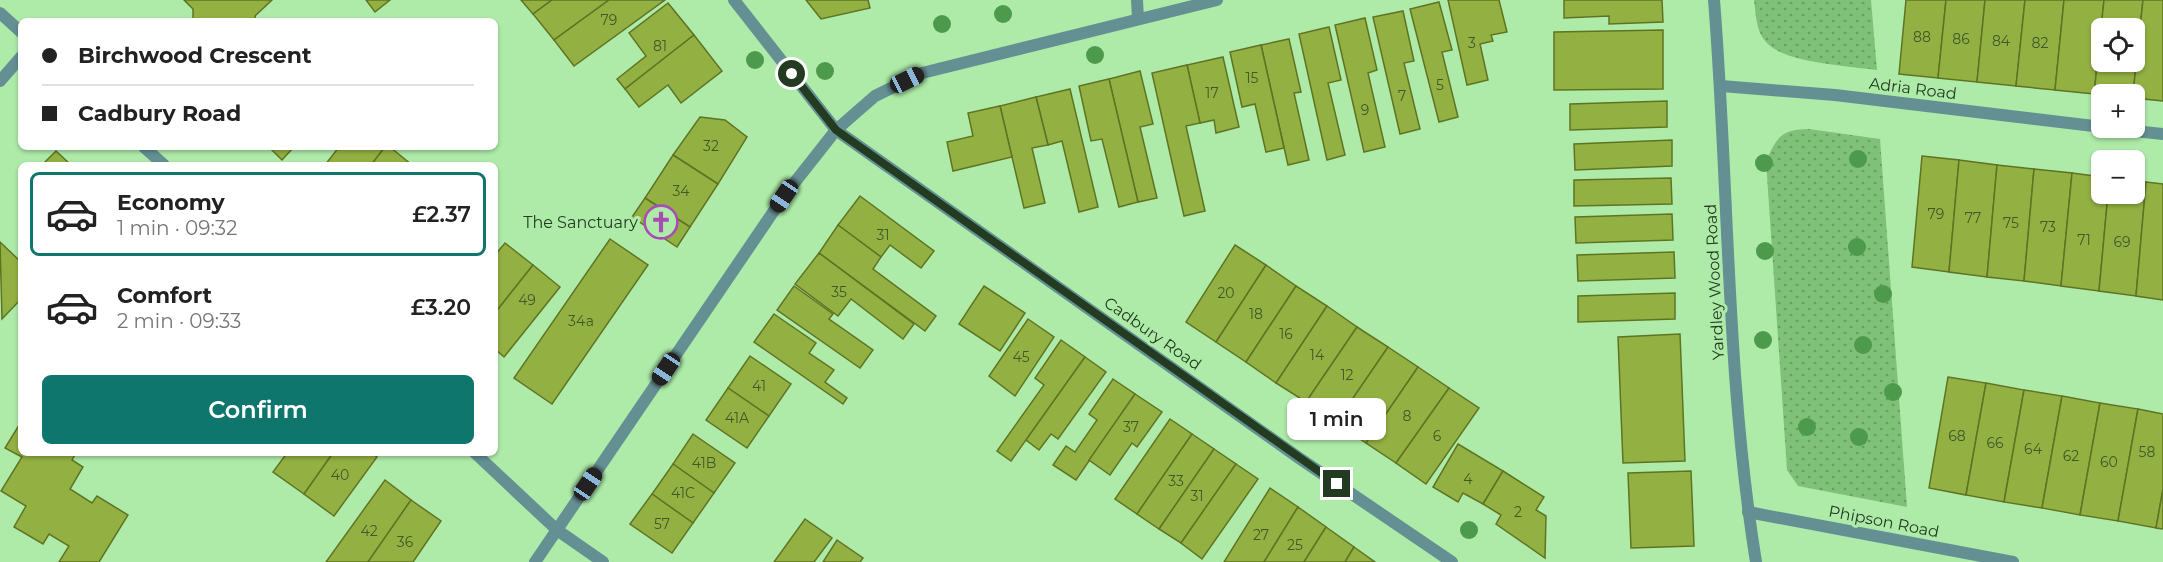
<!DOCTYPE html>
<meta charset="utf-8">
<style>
:root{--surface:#fff;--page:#f2f2f2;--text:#222;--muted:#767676;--line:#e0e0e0;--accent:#0f766e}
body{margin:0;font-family:Montserrat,sans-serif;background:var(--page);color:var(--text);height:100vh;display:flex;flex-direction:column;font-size:22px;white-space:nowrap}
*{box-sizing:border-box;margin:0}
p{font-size:20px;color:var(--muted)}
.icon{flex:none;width:33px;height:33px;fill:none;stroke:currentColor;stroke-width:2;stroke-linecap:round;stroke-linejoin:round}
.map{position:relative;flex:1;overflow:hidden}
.side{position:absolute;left:18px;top:162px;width:480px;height:294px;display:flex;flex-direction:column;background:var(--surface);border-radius:9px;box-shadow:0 2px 4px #0004}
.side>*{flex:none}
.guide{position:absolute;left:18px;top:18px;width:480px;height:132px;border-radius:9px;box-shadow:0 2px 4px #0004;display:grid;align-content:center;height:132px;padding:0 24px;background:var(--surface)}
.buttons{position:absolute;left:2091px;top:18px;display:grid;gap:12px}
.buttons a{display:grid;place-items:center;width:54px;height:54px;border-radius:9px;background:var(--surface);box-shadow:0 2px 4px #0004;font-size:30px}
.end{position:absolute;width:27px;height:27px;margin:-14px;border:8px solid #233c21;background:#fff;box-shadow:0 0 0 3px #fff}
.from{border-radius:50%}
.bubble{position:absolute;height:42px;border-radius:9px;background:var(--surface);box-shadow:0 2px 4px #0004;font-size:20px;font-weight:600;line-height:42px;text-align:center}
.car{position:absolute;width:18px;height:36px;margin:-18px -9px;border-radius:8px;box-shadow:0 0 4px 2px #0007;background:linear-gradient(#222 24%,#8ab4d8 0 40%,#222 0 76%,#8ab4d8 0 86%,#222 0)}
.guide b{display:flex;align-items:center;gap:21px;height:57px;font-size:22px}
.guide b+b{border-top:2px solid var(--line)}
.guide i{width:15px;height:15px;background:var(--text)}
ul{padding:10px 0 0;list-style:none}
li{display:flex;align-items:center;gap:18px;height:84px;margin:0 12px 9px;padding:0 12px;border:3px solid transparent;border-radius:9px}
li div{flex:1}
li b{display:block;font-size:22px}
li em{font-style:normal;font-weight:600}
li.on{border-color:var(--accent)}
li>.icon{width:54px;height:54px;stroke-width:1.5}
.action{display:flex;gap:12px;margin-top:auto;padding:12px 24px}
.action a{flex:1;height:69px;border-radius:9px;background:var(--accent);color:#fff;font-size:24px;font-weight:600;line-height:69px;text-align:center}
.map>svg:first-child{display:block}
.grass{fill:url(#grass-dots)}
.building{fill:#93b142;stroke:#5f7423;stroke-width:1.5;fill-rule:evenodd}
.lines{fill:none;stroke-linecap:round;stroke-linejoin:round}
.minor{stroke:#649094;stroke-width:12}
.tertiary{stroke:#649094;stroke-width:12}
.tree{fill:#4e9a4c}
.route{stroke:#233c21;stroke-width:8}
.labels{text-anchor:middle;stroke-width:6;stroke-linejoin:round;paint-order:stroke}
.number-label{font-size:14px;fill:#3f5929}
.street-label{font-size:16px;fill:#233c21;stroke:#aeeba9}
.poi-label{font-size:16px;fill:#233c21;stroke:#aeeba9;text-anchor:end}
</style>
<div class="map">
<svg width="2163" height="562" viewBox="0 0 2163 562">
<defs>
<pattern id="grass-dots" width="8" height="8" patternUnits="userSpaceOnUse" patternTransform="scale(1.5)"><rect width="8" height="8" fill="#7fc179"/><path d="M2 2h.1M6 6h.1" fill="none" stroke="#689e63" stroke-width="1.8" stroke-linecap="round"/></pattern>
</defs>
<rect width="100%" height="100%" fill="#aeeba9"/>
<g class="grass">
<path d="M1754,0H1871L1877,70C1850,66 1787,63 1768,44C1756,33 1756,15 1754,0Z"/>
<path d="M1809,129L1880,139L1907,507L1798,486L1787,470L1766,161C1778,136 1780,130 1809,129Z"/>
</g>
<g class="building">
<path d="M184,0H272L255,16L256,21H193V9Z"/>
<path d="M366,0H390L375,12Z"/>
<path d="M521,0H552L533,14Z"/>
<path d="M552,0H609L554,40L533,14Z"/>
<path d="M609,0H665L574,66L554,40Z"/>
<path d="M806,0H868L870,8L821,19Z"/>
<path d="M1448,0H1499L1507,32L1491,35L1493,41L1480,44L1488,80L1467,85Z"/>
<path d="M1564,0H1662L1663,22L1609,24V16L1564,18Z"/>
<path d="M1906,0H1946L1938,78L1899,74Z"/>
<path d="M1946,0H1985L1977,82L1938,78Z"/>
<path d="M1985,0H2025L2016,86L1977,82Z"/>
<path d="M2025,0H2064L2055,90L2016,86Z"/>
<path d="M2064,0H2104L2094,94L2055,90Z"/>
<path d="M2104,0H2143L2133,94H2094ZM2102,28H2134V62H2102Z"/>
<path d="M2143,0H2163V101L2134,98L2133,94Z"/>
<path d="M1439,2L1452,50L1442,52L1458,117L1439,122L1410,9Z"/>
<path d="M668,3L694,35L625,89L617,79L646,56L629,33Z"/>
<path d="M1403,11L1414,61L1404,63L1420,129L1400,134L1373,17Z"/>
<path d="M1365,18L1377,70L1368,73L1385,147L1364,152L1335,25Z"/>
<path d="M1329,27L1341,80L1328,83L1345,155L1327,160L1299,34Z"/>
<path d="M1663,30V89L1554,90V32Z"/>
<path d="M694,35L722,71L681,103L668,85L639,107L625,89Z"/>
<path d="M1289,39L1301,92L1294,93L1309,160L1288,165L1261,45Z"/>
<path d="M1261,45L1284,148L1266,152L1255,104L1242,107L1230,52Z"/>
<path d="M1223,57L1239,127L1216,133L1214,120L1200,123L1187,65Z"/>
<path d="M1187,65L1200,123L1186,126L1205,211L1184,216L1152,73Z"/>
<path d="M1140,71L1153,124L1140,127L1157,198L1138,202L1109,79Z"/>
<path d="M1109,79L1138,202L1119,207L1102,139L1091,141L1079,86Z"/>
<path d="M1070,89L1098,207L1079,212L1062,141L1048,145L1036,97Z"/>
<path d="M1036,97L1048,145L1032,148L1045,203L1024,208L1000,106Z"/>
<path d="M1667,101V127L1570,130V104Z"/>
<path d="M1000,106L1012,157L953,171L947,142L973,136L968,113Z"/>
<path d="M700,117L725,120L747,137L718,184L673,155Z"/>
<path d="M1672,140V166L1575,170L1574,144Z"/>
<path d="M269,147H294L282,160Z"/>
<path d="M339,147H385L371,165H325Z"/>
<path d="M385,147H390L412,165H371Z"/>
<path d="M56,151L71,165H42Z"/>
<path d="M673,155L718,184L690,227L645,198Z"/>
<path d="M1922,156L1959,160L1949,272L1912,267Z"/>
<path d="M1959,160L1997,165L1987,277L1949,272Z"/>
<path d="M1997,165L2034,169L2024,281L1987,277Z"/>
<path d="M2034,169L2072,173L2061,286L2024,281Z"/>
<path d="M2072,173L2102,177V194H2108L2099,291L2061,286Z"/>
<path d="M1671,178L1672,204L1574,206V180Z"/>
<path d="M2134,181L2146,182L2136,296L2099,291L2108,194H2134Z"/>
<path d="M2146,182L2163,184V300L2136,296Z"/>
<path d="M860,196L934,251L921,268L890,245L881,257L838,225Z"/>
<path d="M645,198L690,227L677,247L632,217Z"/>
<path d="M1672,214L1673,240L1576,243L1575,217Z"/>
<path d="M838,225L881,257L873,269L936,316L925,331L819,253Z"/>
<path d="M610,239L648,265L552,404L514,378Z"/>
<path d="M0,242L21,262V299L2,319Z"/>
<path d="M505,243L533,265L495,313V255Z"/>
<path d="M1235,245L1266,265L1216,342L1186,322Z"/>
<path d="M1674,252L1675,278L1578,281L1577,255Z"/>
<path d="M819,253L914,324L903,339L851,299L838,316L795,284Z"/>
<path d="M533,265L560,287L504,357L495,349V313Z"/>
<path d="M1266,265L1296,286L1246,362L1216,342Z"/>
<path d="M794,286L833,314L829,319L873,350L860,368L777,310Z"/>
<path d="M984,286L1025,313L1000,351L959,324Z"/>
<path d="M1296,286L1327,306L1276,383L1246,362Z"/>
<path d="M1675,293V319L1578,322V296Z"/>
<path d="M1327,306L1357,327L1306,402L1276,383Z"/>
<path d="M774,314L816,343L809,353L834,370L825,382L847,398L843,404L754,342Z"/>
<path d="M1028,319L1054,337L1015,396L989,376Z"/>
<path d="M1357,327L1388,347L1336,423L1306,402Z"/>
<path d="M1680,334L1685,461L1623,463L1618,337Z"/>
<path d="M1061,340L1085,357L1011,461L997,451L1044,385L1035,378Z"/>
<path d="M1388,347L1418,367L1366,443L1336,423Z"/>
<path d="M750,356L791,384L769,416L728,388Z"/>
<path d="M1085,357L1106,372L1058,439L1051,434L1039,450L1026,440Z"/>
<path d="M1418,367L1449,388L1396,463L1366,443Z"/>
<path d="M1948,377L1986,383L1966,495L1929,488Z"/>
<path d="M1113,379L1135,394L1076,480L1053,465L1066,446L1075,452L1097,420L1089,414Z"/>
<path d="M1986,383L2024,390L2004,502L1966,495Z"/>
<path d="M728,388L769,416L747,448L706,420Z"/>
<path d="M1449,388L1479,408L1426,484L1396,463Z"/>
<path d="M2024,390L2062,396L2042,508L2004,502Z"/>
<path d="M1135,394L1162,412L1137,447L1132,443L1110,475L1089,460Z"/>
<path d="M2062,396L2100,403L2080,515L2042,508Z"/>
<path d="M2100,403L2138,409L2118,521L2080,515Z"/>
<path d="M2138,409L2163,414V489L2156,528L2118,521Z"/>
<path d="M1170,419L1192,434L1137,514L1115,499Z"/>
<path d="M21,422V453H76L72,460L83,467L70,489L92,503L97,496L128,515L99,562H59L69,546L49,534L43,544L14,527L26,506L1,491L22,457L5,448Z"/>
<path d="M693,434L735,463L714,493L673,464Z"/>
<path d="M1192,434L1214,449L1159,529L1137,514Z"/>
<path d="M1458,444L1503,471L1483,504L1463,493L1458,502L1433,487Z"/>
<path d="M1214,449L1236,464L1181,543L1159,529Z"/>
<path d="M287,453H333L304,494L273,472Z"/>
<path d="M333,453H372L377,457L334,516L304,494Z"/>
<path d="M673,464L714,493L693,523L652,494Z"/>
<path d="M1236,464L1258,479L1202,559L1181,543Z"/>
<path d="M1503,471L1544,497L1536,510L1546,516L1545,558L1496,524L1501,515L1483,504Z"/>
<path d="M1691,471L1694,546L1631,548L1628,473Z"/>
<path d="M385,480L411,500L368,562H326Z"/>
<path d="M1270,488L1298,507L1264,562H1224Z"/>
<path d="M2163,489V529L2156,528Z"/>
<path d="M652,494L693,523L672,553L630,524Z"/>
<path d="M411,500L441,521L413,562H368Z"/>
<path d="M1298,507L1326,527L1304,562H1264Z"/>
<path d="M805,519L832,538L814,562H774Z"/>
<path d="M1326,527L1354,547L1345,562H1304Z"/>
<path d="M837,540L863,558L860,562H823Z"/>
<path d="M1354,547L1375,562H1345Z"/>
</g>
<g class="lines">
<g class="minor">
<path d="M734,0L836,130L1299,458L1452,562"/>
<path d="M1137,0L1138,19"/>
<path d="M0,13L21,32"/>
<path d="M0,81L21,57"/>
<path d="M1721,86L1835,95L2102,127"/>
<path d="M2105,128L2163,134"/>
<path d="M144,147L164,165"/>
<path d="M475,453L557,530L603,562"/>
<path d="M1748,512L2013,562"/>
</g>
<g class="tertiary">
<path d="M1714,0C1729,187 1726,377 1756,562"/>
<path d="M535,562L784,196L836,130L875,96L922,73L1217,0"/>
</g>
</g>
<g class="tree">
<circle cx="1003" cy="14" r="9"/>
<circle cx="942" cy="24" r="9"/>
<circle cx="1095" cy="55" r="9"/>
<circle cx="755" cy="60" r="9"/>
<circle cx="825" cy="71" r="9"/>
<circle cx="1858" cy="159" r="9"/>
<circle cx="1764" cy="163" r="9"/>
<circle cx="1857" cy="247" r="9"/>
<circle cx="1765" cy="251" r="9"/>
<circle cx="1883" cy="294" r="9"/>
<circle cx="1763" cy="340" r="9"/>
<circle cx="1863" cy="345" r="9"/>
<circle cx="1893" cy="392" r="9"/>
<circle cx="1807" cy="427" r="9"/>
<circle cx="1859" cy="437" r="9"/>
<circle cx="1469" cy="530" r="9"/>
</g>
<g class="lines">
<path class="route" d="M792,74L836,130L1337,484"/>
</g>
<defs>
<g id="church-ring" transform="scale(1.725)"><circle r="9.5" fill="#aeeba9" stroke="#a84cb6" stroke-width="1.5"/><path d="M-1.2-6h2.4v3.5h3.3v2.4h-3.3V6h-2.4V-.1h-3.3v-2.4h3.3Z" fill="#a84cb6"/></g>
</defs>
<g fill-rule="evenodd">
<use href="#church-ring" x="661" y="222"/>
</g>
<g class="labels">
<g class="number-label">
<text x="609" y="25">79</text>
<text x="1922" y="42">88</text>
<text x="1961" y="44">86</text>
<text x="2001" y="46">84</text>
<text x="1472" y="48">3</text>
<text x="2040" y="48">82</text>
<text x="660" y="51">81</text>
<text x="1252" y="83">15</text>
<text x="1440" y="90">5</text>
<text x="1212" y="98">17</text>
<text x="1402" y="101">7</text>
<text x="1365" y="115">9</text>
<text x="711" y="151">32</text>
<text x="681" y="196">34</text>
<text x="1936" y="219">79</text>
<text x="1973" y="223">77</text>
<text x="2011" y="228">75</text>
<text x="2048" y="232">73</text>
<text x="883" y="240">31</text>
<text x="2084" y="245">71</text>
<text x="2122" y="247">69</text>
<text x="839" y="297">35</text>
<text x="1226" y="298">20</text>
<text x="527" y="305">49</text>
<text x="1256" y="319">18</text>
<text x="581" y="326">34a</text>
<text x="1286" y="339">16</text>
<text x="1317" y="360">14</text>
<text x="1021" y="362">45</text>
<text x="1347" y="380">12</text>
<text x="759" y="391">41</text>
<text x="1407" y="421">8</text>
<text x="737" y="423">41A</text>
<text x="1131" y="432">37</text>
<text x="1437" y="441">6</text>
<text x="1957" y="441">68</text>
<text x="1995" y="448">66</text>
<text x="2033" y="454">64</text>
<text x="2147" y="457">58</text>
<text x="2071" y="461">62</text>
<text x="2109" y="467">60</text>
<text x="704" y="468">41B</text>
<text x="340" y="480">40</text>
<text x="1468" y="484">4</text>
<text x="1176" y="486">33</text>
<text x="683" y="498">41C</text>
<text x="1197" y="501">31</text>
<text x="1518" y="517">2</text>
<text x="662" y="529">57</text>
<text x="369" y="536">42</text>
<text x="1261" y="540">27</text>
<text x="405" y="547">36</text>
<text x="1295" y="550">25</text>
</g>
<g class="street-label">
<text transform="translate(1913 88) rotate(7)" y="6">Adria Road</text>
<text transform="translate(1714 282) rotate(-93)" y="6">Yardley Wood Road</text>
<text transform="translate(1153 333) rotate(35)" y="6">Cadbury Road</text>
<text transform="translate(1884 521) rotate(11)" y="6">Phipson Road</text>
</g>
<g class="poi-label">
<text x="638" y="228">The Sanctuary</text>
</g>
</g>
</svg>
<div class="buttons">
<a><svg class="icon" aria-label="locate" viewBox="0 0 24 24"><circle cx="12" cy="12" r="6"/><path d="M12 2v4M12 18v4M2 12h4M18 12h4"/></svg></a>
<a>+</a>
<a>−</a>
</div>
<i class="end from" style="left:792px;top:74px"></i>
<i class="end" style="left:1337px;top:484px"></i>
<div class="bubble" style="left:1287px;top:398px;width:99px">1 min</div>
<i class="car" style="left:907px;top:80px;rotate:64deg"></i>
<i class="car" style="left:784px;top:196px;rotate:214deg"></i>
<i class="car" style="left:666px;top:369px;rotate:214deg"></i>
<i class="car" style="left:588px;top:484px;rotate:34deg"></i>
<div class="guide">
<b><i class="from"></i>Birchwood Crescent</b>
<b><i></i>Cadbury Road</b>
</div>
<section class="side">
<ul>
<li class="on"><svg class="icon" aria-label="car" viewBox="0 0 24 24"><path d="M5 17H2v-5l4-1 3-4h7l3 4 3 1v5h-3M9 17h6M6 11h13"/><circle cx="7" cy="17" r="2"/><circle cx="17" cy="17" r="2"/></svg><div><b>Economy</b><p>1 min · 09:32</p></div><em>£2.37</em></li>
<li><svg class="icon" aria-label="car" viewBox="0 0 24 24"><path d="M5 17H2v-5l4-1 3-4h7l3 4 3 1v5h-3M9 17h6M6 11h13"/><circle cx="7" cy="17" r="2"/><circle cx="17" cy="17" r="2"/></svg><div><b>Comfort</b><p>2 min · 09:33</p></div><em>£3.20</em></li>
</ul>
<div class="action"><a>Confirm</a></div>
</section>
</div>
